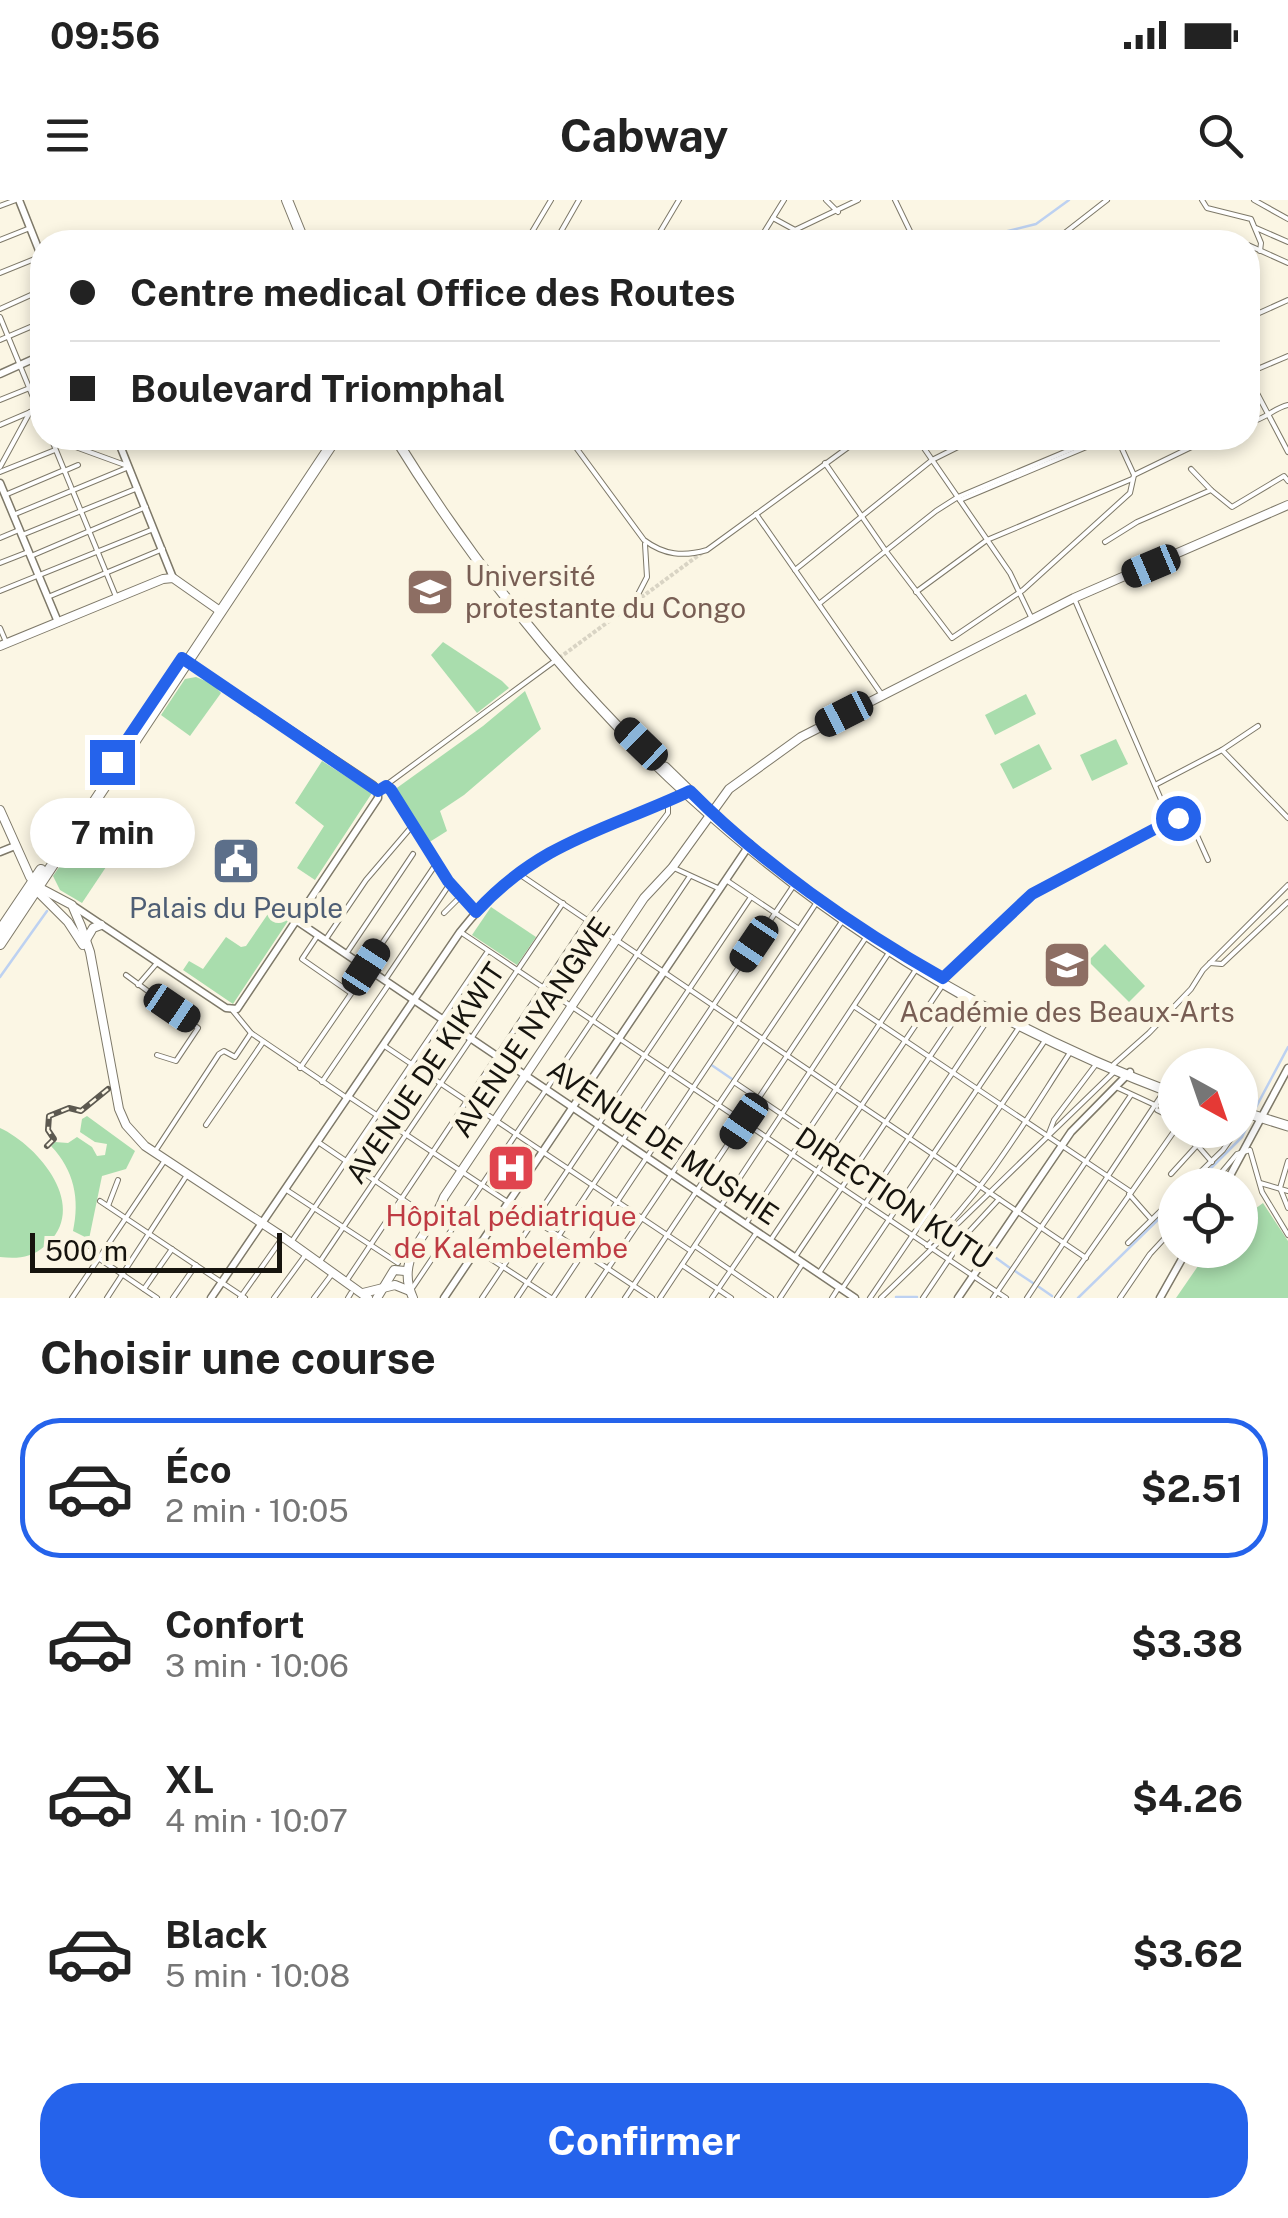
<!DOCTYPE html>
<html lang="fr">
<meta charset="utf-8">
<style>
:root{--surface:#fff;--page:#f6f6f6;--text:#222;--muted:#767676;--line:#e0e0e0;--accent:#2563eb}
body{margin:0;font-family:"Public Sans",sans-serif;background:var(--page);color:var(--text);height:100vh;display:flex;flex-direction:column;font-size:38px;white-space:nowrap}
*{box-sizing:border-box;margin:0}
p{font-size:32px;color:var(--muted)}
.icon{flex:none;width:55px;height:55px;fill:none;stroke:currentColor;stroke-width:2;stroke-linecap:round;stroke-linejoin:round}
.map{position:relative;height:1098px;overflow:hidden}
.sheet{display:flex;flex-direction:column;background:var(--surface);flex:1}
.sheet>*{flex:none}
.banner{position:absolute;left:30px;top:30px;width:1230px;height:220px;border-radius:40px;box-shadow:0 5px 15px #0003;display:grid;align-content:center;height:220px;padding:0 40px;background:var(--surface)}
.needle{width:65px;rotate:140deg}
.controls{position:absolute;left:1158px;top:848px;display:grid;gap:20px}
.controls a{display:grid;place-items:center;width:100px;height:100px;border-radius:50%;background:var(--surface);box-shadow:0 5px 15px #0003;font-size:50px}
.scale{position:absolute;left:30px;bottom:25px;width:252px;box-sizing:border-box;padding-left:10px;border:5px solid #16140e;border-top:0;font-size:28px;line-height:35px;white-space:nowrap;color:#16140e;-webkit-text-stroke:8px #fbf6e4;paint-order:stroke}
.end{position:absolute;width:45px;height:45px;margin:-22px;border:12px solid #2563eb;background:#fff;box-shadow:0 0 0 5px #fff}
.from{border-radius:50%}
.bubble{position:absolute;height:70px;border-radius:35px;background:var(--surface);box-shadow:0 5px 15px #0003;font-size:32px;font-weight:700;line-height:70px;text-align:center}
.car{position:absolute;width:30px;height:60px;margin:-30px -15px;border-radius:12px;box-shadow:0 0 8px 2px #0007;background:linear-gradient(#222 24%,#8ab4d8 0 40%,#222 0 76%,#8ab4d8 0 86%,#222 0)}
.banner b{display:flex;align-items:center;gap:35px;height:95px;font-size:38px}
.banner b+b{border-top:2px solid var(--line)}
.banner i{width:25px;height:25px;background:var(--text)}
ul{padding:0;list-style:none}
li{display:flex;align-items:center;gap:30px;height:140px;margin:0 20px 15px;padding:0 20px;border:5px solid transparent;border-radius:40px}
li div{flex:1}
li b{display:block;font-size:38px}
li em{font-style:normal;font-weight:700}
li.active{border-color:var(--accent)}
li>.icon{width:90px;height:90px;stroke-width:1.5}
h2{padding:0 40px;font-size:45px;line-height:120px}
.primary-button{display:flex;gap:20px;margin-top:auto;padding:20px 40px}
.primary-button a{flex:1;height:115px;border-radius:40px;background:var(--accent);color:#fff;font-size:40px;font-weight:700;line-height:115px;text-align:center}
.status{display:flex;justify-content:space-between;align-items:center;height:70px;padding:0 50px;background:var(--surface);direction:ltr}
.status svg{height:28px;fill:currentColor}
header{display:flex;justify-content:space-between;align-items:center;height:130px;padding:0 40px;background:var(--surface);font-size:45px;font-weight:700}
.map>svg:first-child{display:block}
.green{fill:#a9ddad}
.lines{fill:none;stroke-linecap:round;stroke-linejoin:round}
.stream{stroke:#bdd1f1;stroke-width:2.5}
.minor-tunnel{stroke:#d9d4c4;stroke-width:4;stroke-dasharray:4 2;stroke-linecap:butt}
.minor-casing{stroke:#7e7969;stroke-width:6}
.tertiary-casing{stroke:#7e7969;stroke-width:9}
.secondary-casing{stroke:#7e7969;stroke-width:10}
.primary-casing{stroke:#7e7969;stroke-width:11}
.trunk-casing{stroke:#7e7969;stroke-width:12}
.minor{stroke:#fff;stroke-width:4}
.tertiary{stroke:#fff;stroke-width:6}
.secondary{stroke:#fff;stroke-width:8}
.primary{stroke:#fff;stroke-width:9}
.trunk{stroke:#fff;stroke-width:10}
.rail-casing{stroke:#5c5950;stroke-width:6}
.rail{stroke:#fbf6e4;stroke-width:2.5;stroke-dasharray:8;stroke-linecap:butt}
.route{stroke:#2563eb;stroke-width:12}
.labels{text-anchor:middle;stroke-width:10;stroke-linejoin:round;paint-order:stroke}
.education-label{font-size:28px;fill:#785e54;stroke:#fbf6e4;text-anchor:start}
.service-label{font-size:28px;fill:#4e5e75;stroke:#fbf6e4}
.street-label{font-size:28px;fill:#16140e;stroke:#fbf6e4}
.health-label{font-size:28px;fill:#be3a42;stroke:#fbf6e4}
</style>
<div class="status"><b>09:56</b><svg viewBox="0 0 49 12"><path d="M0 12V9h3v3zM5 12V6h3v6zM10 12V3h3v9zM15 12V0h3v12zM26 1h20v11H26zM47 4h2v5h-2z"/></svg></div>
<header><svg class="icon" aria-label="menu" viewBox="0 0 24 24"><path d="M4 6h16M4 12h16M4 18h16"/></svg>Cabway<svg class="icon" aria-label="search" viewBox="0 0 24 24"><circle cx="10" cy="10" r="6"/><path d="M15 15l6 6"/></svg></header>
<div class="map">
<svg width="1288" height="1098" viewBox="0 0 1288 1098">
<rect width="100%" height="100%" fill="#fbf6e4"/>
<g class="green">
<path d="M443,442L502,481L509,488L477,513L431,455Z"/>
<path d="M196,477L213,484L221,493L190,536L161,515L185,479Z"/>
<path d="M525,491L541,529L464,595L440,611L447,631L428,643L394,590L483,526Z"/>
<path d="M1026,494L1036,514L995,535L985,515Z"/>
<path d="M1116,539L1128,564L1092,581L1080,555Z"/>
<path d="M1039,544L1052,569L1013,589L1000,564Z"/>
<path d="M322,561L372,593L315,680L297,668L324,626L295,603Z"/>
<path d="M77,641L110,661L82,703L60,690L53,676Z"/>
<path d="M491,707L536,737L517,765L472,735Z"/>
<path d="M272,708L290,718L233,804L183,770L189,761L203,769L226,737L241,747L246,746Z"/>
<path d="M1105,744L1145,786L1129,802L1088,761Z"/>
<path d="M87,916L135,951L126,969L102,976L89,1039L73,1031C80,999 74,970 51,946L55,942L68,943L77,937L92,947L97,956L105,955L107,944L95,942L80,932L82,919Z"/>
<path d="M0,928C39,946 91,1008 45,1046C31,1058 17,1059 0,1057Z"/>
<path d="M1263,1003L1288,1041V1098H1176L1209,1050H1240V1020Z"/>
</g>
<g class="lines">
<g class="stream">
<path d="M963,42L1036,24L1069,0"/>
<path d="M0,777L47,711"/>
<path d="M710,864L732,879"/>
<path d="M1254,911L1288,847"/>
<path d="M1194,985L1242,937L1251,918"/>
<path d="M966,1038L983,1048"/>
<path d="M992,1055L1010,1068"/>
<path d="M1015,1071L1033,1083"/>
<path d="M1039,1087L1052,1096"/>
<path d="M896,1097H917"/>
<path d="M1078,1098L1175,1003"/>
</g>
<path class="minor-tunnel" d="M559,458L703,352"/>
<g class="minor-casing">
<g id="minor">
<path d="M826,0L838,12"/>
<path d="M895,0L910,31L911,42"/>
<path d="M1202,0L1207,8L1251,19L1261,43L1260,51"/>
<path d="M1254,0L1288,19"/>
<path d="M0,6L16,0"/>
<path d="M773,18L795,30L858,0"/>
<path d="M1256,28L1288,42"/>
<path d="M659,34L673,42"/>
<path d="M0,40L30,28"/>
<path d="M526,42L551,0"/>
<path d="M555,42L579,0"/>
<path d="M654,42L679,0"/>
<path d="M758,42L784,0"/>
<path d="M1053,42L1107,0"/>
<path d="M1146,42C1176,30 1210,38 1241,42"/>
<path d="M1248,45L1288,63"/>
<path d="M0,73L42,56"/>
<path d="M0,109L42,90"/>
<path d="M0,117L42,219"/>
<path d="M1248,118L1288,100"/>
<path d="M0,140L42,122"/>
<path d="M1248,173L1288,156"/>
<path d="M1248,176L1288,252"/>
<path d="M0,200L42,183"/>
<path d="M1248,223C1266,219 1274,208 1288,205"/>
<path d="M0,225L42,207"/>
<path d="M51,238L117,399"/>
<path d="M51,238L125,265"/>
<path d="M569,238L644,340C664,355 683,357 707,350L861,238"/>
<path d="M917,238L1010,373L1032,419"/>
<path d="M825,263L885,350L952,438L1023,390L1130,293L1134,275L1117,238"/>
<path d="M0,267L30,212"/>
<path d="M1191,269L1211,290"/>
<path d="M64,271L78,265"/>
<path d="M0,272L55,250"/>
<path d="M1134,275L1210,238"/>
<path d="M5,295L64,270"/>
<path d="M960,300L1108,238"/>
<path d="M756,314L882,495"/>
<path d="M13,315L129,267"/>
<path d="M22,335L138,288"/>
<path d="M0,338L19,330"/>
<path d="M1105,342L1137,322L1211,290L1232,307L1284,276L1288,281"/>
<path d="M31,356L146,307"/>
<path d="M0,363L28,352"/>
<path d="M795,370L932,260L976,238"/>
<path d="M0,391L151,330"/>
<path d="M916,392L987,340L1132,279"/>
<path d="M48,397L163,349"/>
<path d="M820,403L936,311L958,297L1098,238"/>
<path d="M633,404L647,377L645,344"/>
<path d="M0,428L6,442"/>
<path d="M1222,550L1288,618"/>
<path d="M1155,585L1222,550L1258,526"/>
<path d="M386,586L398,598L448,681L475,712"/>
<path d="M378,591L556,460"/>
<path d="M1169,618L1190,620L1208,660"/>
<path d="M674,668L720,689"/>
<path d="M519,674L1086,1058"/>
<path d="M726,680L799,729"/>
<path d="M444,713L461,696"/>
<path d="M462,733L1006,1098"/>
<path d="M318,735L302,759L351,793"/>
<path d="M326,739L366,680L413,625"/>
<path d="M346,754L413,654"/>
<path d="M1210,763L1222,764L1288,702"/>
<path d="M366,767L436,664"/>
<path d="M126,775L198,828L176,861L157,855"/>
<path d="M385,780L449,685"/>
<path d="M940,782L1032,693L1166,623L1169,618L1074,398"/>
<path d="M138,785L157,763"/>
<path d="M855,807L1131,992"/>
<path d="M233,811L251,833L347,898"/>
<path d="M383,845L691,1051"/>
<path d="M1114,864L1149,833L1191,789L1203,770L1288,685"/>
<path d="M300,868L368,769"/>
<path d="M322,882L389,784"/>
<path d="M734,882L964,1037"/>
<path d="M1116,887L1157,906"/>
<path d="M348,896L652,1098"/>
<path d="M1157,910L1175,919"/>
<path d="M206,925L263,842"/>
<path d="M1176,930L1198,946L1212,962"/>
<path d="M1049,933L1054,920L1097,863"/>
<path d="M318,942L430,1018"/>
<path d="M154,953L219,854L224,851L235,857L251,833"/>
<path d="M1288,961L1280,988L1288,1008"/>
<path d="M1171,974L1211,930"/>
<path d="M1260,983L1288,991"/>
<path d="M1187,985L1223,950L1237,930"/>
<path d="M1211,985L1237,954L1250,950L1262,992L1288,1035"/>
<path d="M285,989L398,1063"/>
<path d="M1129,994L1151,1019"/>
<path d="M100,1001L245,1098"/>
<path d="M108,1006L118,980"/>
<path d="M747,1022L917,768"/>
<path d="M292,1041L488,751"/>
<path d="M770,1041L946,780"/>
<path d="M1128,1043L1175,997"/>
<path d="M695,1046L771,1098"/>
<path d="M927,1046C986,990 1027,918 1071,851"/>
<path d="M85,1049L157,1098"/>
<path d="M477,1050L551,1098"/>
<path d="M795,1057L968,800"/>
<path d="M319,1063L563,703"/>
<path d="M682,1065L731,1098"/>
<path d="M819,1073L993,812"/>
<path d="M345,1083L588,720L668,613V603"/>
<path d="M413,1087L690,676"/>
<path d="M144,1089L172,1049"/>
<path d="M842,1089L1020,826"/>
<path d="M72,1098L163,963"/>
<path d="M107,1098L187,975"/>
<path d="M173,1098L196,1065"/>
<path d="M240,1098L281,1040"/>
<path d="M274,1098L304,1057"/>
<path d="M314,1098L332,1074"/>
<path d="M348,1098L351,1093"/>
<path d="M482,1098L751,697"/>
<path d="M517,1098L794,685"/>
<path d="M553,1098L817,702"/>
<path d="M588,1098L843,720"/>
<path d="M625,1098L867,736"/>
<path d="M660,1098L890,751"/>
<path d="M712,1098L757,1032"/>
<path d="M780,1098L803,1063"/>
<path d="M832,1098L839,1087"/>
<path d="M870,1098L1046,839"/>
<path d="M881,1098L1116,870"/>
<path d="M923,1098L964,1037L999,999"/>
<path d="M993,1098L1131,895"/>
<path d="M1027,1098L1165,890"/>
<path d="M1057,1098L1175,930"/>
<path d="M1120,1098L1150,1054L1175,1027"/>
</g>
</g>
<g class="tertiary-casing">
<g id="tertiary">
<path d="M19,0L42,58"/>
<path d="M0,174L42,155"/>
<path d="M117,238L173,378"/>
<path d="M0,283L58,422"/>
<path d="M0,652L15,646"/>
<path d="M72,705L226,808L237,809L378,598V591L373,585L182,458"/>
<path d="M297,721L855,1098"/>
<path d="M1225,985L1288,868"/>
<path d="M211,1098L460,732C527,646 594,635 687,592"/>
<path d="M444,1098L750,644"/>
<path d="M958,1098L1071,932L1130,872"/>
<path d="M1160,1098L1187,1050"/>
</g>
</g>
<g class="secondary-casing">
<g id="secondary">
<path d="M0,446L163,379L173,378L220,411"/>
<path d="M0,610L30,677L38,687L72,705L81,726L90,752L119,909L126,925L145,946L283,1037L368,1098"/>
<path d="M34,688L68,722L83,745"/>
<path d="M86,740L93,728L101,725"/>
<path d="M363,1093L395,1085L410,1091"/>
<path d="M377,1098L394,1070L405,1071"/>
<path d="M413,1098C394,1056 430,1036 444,997L644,698L672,668L729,589L801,537L1074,398L1288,305"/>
</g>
</g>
<g class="primary-casing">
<g id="primary">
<path d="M395,238C581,539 842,769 1175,894"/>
<path d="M665,567L704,605"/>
<path d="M1240,911L1288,926"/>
</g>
</g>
<g class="trunk-casing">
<g id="trunk">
<path d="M287,0L304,42"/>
<path d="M0,731L41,670"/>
<path d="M0,744L336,238"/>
</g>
</g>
<use href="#minor" class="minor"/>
<use href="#tertiary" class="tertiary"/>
<use href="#secondary" class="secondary"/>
<use href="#primary" class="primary"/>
<use href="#trunk" class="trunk"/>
<g class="rail-casing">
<path id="rail" d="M47,946L54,939L48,930L49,916L69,908L81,911L108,889"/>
</g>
<use href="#rail" class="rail"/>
</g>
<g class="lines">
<path class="route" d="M112,562L182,458L378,591L386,586L391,590L448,681L476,712C541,641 607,630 690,591C760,662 856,729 943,778L1032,694L1166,623L1169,618H1178"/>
</g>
<defs>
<g id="university-square" transform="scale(2.5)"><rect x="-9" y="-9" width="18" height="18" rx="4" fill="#8d6e63" stroke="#fbf6e4"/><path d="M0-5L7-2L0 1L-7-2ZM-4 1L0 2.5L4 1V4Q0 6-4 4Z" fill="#fff"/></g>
<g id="civic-square" transform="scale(2.5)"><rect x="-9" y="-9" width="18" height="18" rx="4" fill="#5c6f8a" stroke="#fbf6e4"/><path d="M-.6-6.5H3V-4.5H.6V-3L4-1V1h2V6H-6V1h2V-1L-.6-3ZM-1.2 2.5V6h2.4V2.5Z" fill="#fff"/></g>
<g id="hospital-square" transform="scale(2.5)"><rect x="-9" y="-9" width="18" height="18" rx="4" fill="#e0444e" stroke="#fbf6e4"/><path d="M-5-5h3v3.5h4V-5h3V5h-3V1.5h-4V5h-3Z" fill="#fff"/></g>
</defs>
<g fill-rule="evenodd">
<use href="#university-square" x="430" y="392"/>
<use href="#civic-square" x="236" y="661"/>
<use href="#university-square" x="1067" y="765"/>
<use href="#hospital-square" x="511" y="968"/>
</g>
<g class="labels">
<g class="education-label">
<text x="465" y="386">Université<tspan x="465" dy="32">protestante du Congo</tspan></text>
<text x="1067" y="822" text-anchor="middle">Académie des Beaux-Arts</text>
</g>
<g class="service-label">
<text x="236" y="718">Palais du Peuple</text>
</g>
<g class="street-label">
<text transform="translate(531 827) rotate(-56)" y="10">AVENUE NYANGWE</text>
<text transform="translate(425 873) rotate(-56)" y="10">AVENUE DE KIKWIT</text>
<text transform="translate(663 942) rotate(34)" y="10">AVENUE DE MUSHIE</text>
<text transform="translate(894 998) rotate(34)" y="10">DIRECTION KUTU</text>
</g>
<g class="health-label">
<text x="511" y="1026">Hôpital pédiatrique<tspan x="511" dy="32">de Kalembelembe</tspan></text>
</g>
</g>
</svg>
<div class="controls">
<a><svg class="needle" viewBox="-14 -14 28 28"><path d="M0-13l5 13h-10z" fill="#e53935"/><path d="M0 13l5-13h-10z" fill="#767676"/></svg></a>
<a><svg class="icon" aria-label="locate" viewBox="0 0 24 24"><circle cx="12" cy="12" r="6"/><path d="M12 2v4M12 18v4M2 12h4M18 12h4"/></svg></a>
</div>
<div class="scale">500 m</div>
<i class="end from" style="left:1178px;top:618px"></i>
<i class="end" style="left:112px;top:562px"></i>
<div class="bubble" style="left:30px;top:598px;width:165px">7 min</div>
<i class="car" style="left:1151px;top:366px;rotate:247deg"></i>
<i class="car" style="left:844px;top:514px;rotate:243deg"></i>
<i class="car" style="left:641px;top:544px;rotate:314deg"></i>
<i class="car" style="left:754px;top:744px;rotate:214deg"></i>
<i class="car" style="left:366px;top:767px;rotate:33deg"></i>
<i class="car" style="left:172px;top:808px;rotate:124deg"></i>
<i class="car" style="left:744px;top:921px;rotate:214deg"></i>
<div class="banner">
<b><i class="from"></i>Centre medical Office des Routes</b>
<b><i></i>Boulevard Triomphal</b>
</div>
</div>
<section class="sheet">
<h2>Choisir une course</h2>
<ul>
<li class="active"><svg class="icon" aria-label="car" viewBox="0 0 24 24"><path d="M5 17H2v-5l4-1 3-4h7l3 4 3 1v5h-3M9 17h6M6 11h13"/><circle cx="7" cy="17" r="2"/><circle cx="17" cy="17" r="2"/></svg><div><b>Éco</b><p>2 min · 10:05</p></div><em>$2.51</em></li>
<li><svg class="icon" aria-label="car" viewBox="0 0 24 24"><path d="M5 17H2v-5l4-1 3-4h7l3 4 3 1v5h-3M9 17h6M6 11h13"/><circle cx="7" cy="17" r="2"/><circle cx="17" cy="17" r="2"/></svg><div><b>Confort</b><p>3 min · 10:06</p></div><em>$3.38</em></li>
<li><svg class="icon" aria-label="car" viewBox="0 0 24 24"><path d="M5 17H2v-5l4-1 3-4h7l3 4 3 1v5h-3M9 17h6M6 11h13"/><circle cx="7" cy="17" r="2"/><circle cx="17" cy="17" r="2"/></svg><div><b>XL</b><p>4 min · 10:07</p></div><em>$4.26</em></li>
<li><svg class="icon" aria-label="car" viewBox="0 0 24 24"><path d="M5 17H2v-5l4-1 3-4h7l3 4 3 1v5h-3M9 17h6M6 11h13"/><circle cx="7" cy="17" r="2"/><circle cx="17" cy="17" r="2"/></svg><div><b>Black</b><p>5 min · 10:08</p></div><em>$3.62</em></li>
</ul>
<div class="primary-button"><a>Confirmer</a></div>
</section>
